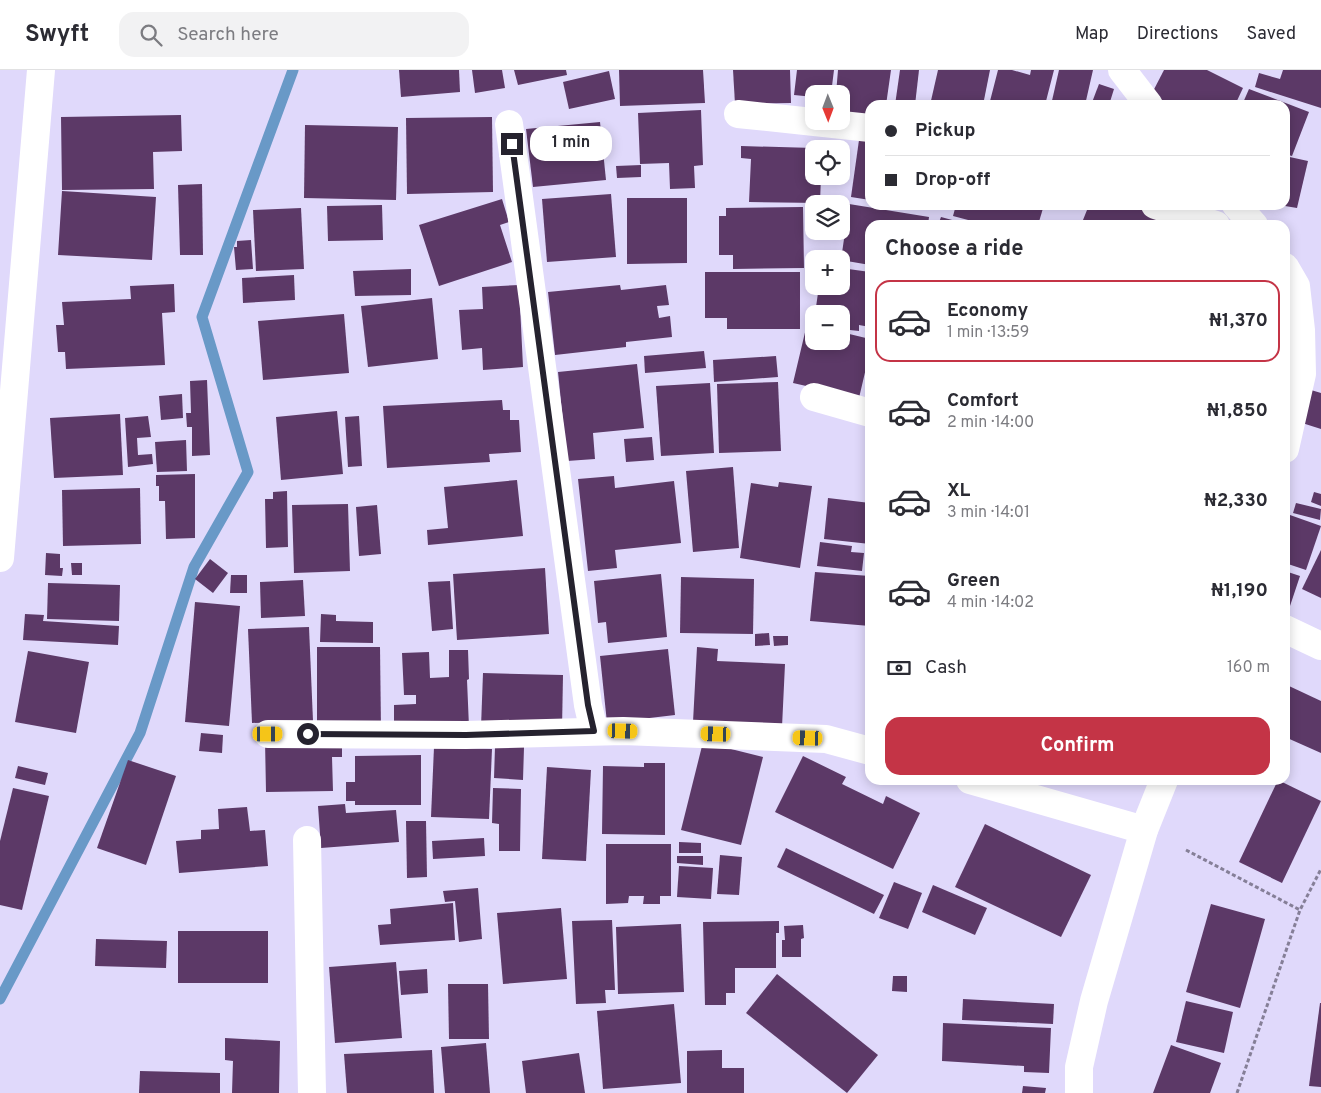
<!DOCTYPE html>
<meta charset="utf-8">
<style>
:root{--surface:#fff;--page:#f2f2f3;--text:#2b2b33;--muted:#7c7c81;--line:#e1e1e2;--accent:#c43446}
body{margin:0;font-family:Overpass,sans-serif;background:var(--page);color:var(--text);height:100vh;display:flex;flex-direction:column;font-size:19px;white-space:nowrap}
*{box-sizing:border-box;margin:0}
p{font-size:16px;color:var(--muted)}
.icon{flex:none;width:28px;height:28px;fill:none;stroke:currentColor;stroke-width:2;stroke-linecap:round;stroke-linejoin:round}
.map{position:relative;flex:1;overflow:hidden}
.side{position:absolute;left:865px;top:150px;width:425px;height:565px;display:flex;flex-direction:column;background:var(--surface);border-radius:15px;box-shadow:0 2px 12px #0003}
.side>*{flex:none}
.banner{position:absolute;left:865px;top:30px;width:425px;height:110px;border-radius:15px;box-shadow:0 2px 12px #0003;display:grid;align-content:center;height:110px;padding:0 20px;background:var(--surface)}
.needle{width:32px;rotate:179deg}
.tools{position:absolute;left:805px;top:15px;display:grid;gap:10px}
.tools a{display:grid;place-items:center;width:45px;height:45px;border-radius:10px;background:var(--surface);box-shadow:0 2px 12px #0003;font-size:25px}
.end{position:absolute;width:22px;height:22px;margin:-11px;border:6px solid #25222e;background:#fff;box-shadow:0 0 0 2px #fff}
.from{border-radius:50%}
.bubble{position:absolute;height:35px;border-radius:15px;background:var(--surface);box-shadow:0 2px 12px #0003;font-size:16px;font-weight:700;line-height:35px;text-align:center}
.car{position:absolute;width:15px;height:30px;margin:-15px -8px;border-radius:6px;box-shadow:0 0 4px 1px #0007;background:linear-gradient(#f5c518 24%,#345 0 40%,#f5c518 0 76%,#345 0 86%,#f5c518 0)}
.banner b{display:flex;align-items:center;gap:18px;height:48px;font-size:19px}
.banner b+b{border-top:1px solid var(--line)}
.banner i{width:12px;height:12px;background:var(--text)}
ul{padding:0;list-style:none}
li{display:flex;align-items:center;gap:15px;height:82px;margin:0 10px 8px;padding:0 10px;border:2px solid transparent;border-radius:15px}
li div{flex:1}
li b{display:block;font-size:19px}
li em{font-style:normal;font-weight:700}
li.active{border-color:var(--accent)}
li>.icon{width:45px;height:45px;stroke-width:1.5}
h2{padding:0 20px;font-size:22px;line-height:60px}
.pay{display:flex;align-items:center;gap:12px;height:55px;padding:0 20px;font-size:19px}
.pay p{margin-inline-start:auto}
.primary-button{display:flex;gap:10px;margin-top:auto;padding:10px 20px}
.primary-button a{flex:1;height:58px;border-radius:15px;background:var(--accent);color:#fff;font-size:20px;font-weight:700;line-height:58px;text-align:center}
header{display:flex;align-items:center;gap:30px;box-sizing:border-box;height:70px;padding:0 25px;background:var(--surface);border-bottom:1px solid var(--line)}
header strong{font-size:24px}
nav{display:flex;gap:28px;margin-inline-start:auto;font-size:18px}
.search{width:350px;height:45px;background:var(--page);display:flex;align-items:center;gap:12px;box-sizing:border-box;padding:0 18px;border-radius:15px;color:var(--muted);font-size:19px}
.map>svg:first-child{display:block}
.lines{fill:none;stroke-linecap:round;stroke-linejoin:round}
.stream{stroke:#6999c7;stroke-width:11}
.building{fill:#5c3967}
.path{stroke:#857f97;stroke-width:3;stroke-dasharray:4 2.5;stroke-linecap:butt}
.street{stroke:#fff;stroke-width:28}
.route{stroke:#25222e;stroke-width:6}
</style>
<header>
<strong>Swyft</strong>
<div class="search"><svg class="icon" aria-label="search" viewBox="0 0 24 24"><circle cx="10" cy="10" r="6"/><path d="M15 15l6 6"/></svg>Search here</div>
<nav><a>Map</a><a>Directions</a><a>Saved</a></nav>
</header>
<div class="map">
<svg width="1321" height="1023" viewBox="0 0 1321 1023">
<rect width="100%" height="100%" fill="#e0d9fb"/>
<g class="lines">
<path class="stream" d="M0,929L140,663L194,497L248,402L202,247L293,0"/>
</g>
<g class="building">
<path d="M399,0H459L460,22L401,27Z"/>
<path d="M472,0H502L505,18L475,23Z"/>
<path d="M514,0H566L567,5L518,15Z"/>
<path d="M619,0H703L705,33L620,36Z"/>
<path d="M733,0H790L791,33L735,34Z"/>
<path d="M797,0H834L831,24H814V27L794,25Z"/>
<path d="M838,0H891L886,35H870V50L841,46V24H836Z"/>
<path d="M900,0H919L915,35H895Z"/>
<path d="M938,0H990L983,35H930Z"/>
<path d="M998,0H1012L1030,5L1031,0H1054L1045,35H989Z"/>
<path d="M1059,0H1093L1085,35H1051Z"/>
<path d="M1164,0H1207L1243,18L1235,35H1161L1149,29Z"/>
<path d="M1283,0H1321V38L1255,17L1259,3L1280,9Z"/>
<path d="M609,1L615,29L569,39L563,12Z"/>
<path d="M1099,14L1114,19L1109,35H1091Z"/>
<path d="M1249,19L1309,42L1292,86L1285,84V35H1242Z"/>
<path d="M701,40L703,95L694,96L695,118L670,119L669,93L640,94L638,43Z"/>
<path d="M181,45L182,81L153,82L154,119L62,120L61,47Z"/>
<path d="M492,47L493,122L407,124L406,48Z"/>
<path d="M600,52L606,110L533,117L526,59Z"/>
<path d="M305,55L398,57L396,130L304,128Z"/>
<path d="M859,70L870,72V130L851,127Z"/>
<path d="M741,76L814,78V106H821L820,133L749,132L751,89L741,88Z"/>
<path d="M1285,86L1308,91L1297,138L1285,136Z"/>
<path d="M641,95V107L617,108L616,96Z"/>
<path d="M202,114L203,185H180L178,115Z"/>
<path d="M62,121L156,127L152,190L58,185Z"/>
<path d="M611,124L616,187L547,192L542,129Z"/>
<path d="M627,128H687V193L627,194Z"/>
<path d="M502,129L509,152L500,155L512,192L439,216L419,155Z"/>
<path d="M849,134L929,147L928,155H870V195L841,190Z"/>
<path d="M382,135L383,170L328,171L327,136Z"/>
<path d="M956,135H1044L1038,155H987L953,146Z"/>
<path d="M1089,135H1131L1173,153L1172,155H1081Z"/>
<path d="M803,137L804,198L733,199V185H719V146H726V138Z"/>
<path d="M301,138L304,199L256,201L253,140Z"/>
<path d="M941,147L967,154V155H938Z"/>
<path d="M251,170L253,199L236,200L234,177H237V171Z"/>
<path d="M841,198L870,202V257L859,255V261L841,259V244H815L819,216H841Z"/>
<path d="M411,199V225L355,226L353,201Z"/>
<path d="M705,202H800V259H727V248H705Z"/>
<path d="M294,205L295,230L243,233L242,208Z"/>
<path d="M174,214L175,242L162,243L165,295L66,299L65,282H58L56,255H64L62,232L131,229L130,216Z"/>
<path d="M519,215L523,297L483,300L482,278L462,280L459,240L483,239L482,217Z"/>
<path d="M620,215L621,220L666,215L669,235L657,236L659,248L670,246L672,267L626,272V277L555,285L548,222Z"/>
<path d="M432,228L438,289L368,297L361,236Z"/>
<path d="M344,244L349,303L263,310L258,251Z"/>
<path d="M807,254L814,256V271H841V262L870,269V281L859,328L793,313Z"/>
<path d="M704,281L706,298L645,303L644,286Z"/>
<path d="M776,286L778,307L714,312L713,290Z"/>
<path d="M637,294L644,358L593,363L595,389L567,391L558,302Z"/>
<path d="M207,310L210,385L192,386V357H187L186,343H191L190,311Z"/>
<path d="M778,312L781,381L719,383L717,314Z"/>
<path d="M710,313L714,383L661,386L656,316Z"/>
<path d="M1311,320L1321,323V359L1299,352Z"/>
<path d="M182,324L183,348L161,350L159,326Z"/>
<path d="M502,330L503,340H510V350H519L521,382L489,384L490,392L387,398L383,336Z"/>
<path d="M337,341L343,404L281,410L276,347Z"/>
<path d="M120,344L123,405L54,408L50,348Z"/>
<path d="M148,346L151,367L137,368L138,385L152,384L153,394L128,397L125,348Z"/>
<path d="M359,346L362,396L348,397L345,347Z"/>
<path d="M652,367L654,390L626,392L624,369Z"/>
<path d="M186,370L187,401L157,402L155,372Z"/>
<path d="M733,397L739,478L693,482L686,401Z"/>
<path d="M195,404V468L166,469L165,431H159V416H156V405Z"/>
<path d="M614,406L615,418L674,411L681,473L615,480L617,498L588,501L578,409Z"/>
<path d="M517,410L523,466L428,475L427,460L448,458L444,417Z"/>
<path d="M779,412L812,416L800,498L740,488L751,413L778,417Z"/>
<path d="M140,418L141,474L63,476L62,420Z"/>
<path d="M287,421L288,477L266,478L265,429H273V422Z"/>
<path d="M1314,422L1321,424V436L1311,432Z"/>
<path d="M828,428L870,433V474L824,469Z"/>
<path d="M1296,433L1321,439L1320,450L1293,443Z"/>
<path d="M348,434L350,501L294,503L292,435Z"/>
<path d="M377,435L381,484L359,486L356,437Z"/>
<path d="M1290,445L1321,456L1306,500L1285,493V459Z"/>
<path d="M820,472L852,476L851,482L864,483L862,501L817,496Z"/>
<path d="M1321,480V528L1302,519Z"/>
<path d="M46,483L60,484V498H63L62,506L45,505Z"/>
<path d="M210,489L228,503L213,523L195,509Z"/>
<path d="M71,493H82V505H72Z"/>
<path d="M545,498L549,564L457,570L453,504Z"/>
<path d="M1285,501L1300,506L1290,536L1285,534Z"/>
<path d="M815,502L870,506V556L810,551Z"/>
<path d="M661,504L667,567L608,573L606,552L598,553L594,511Z"/>
<path d="M231,505H247V523H230Z"/>
<path d="M681,507L754,509L753,564L680,563Z"/>
<path d="M303,510L305,546L261,548L260,512Z"/>
<path d="M450,511L453,559L432,561L428,512Z"/>
<path d="M48,513L120,515L119,551L47,549Z"/>
<path d="M195,532L240,536L229,656L185,652Z"/>
<path d="M25,544L44,545L43,551L119,556L118,575L23,570Z"/>
<path d="M321,544L336,545V551L373,552V573L320,572Z"/>
<path d="M309,557L313,651L252,653L248,559Z"/>
<path d="M769,563L770,575L755,576V564Z"/>
<path d="M773,566H788V575L774,576Z"/>
<path d="M317,577H380L381,660L317,659Z"/>
<path d="M697,577L718,579L717,591L785,594L782,657L693,652Z"/>
<path d="M668,579L675,645L607,653L600,586Z"/>
<path d="M449,580H468L469,609L467,610L469,657L394,660V635L416,634V625H404L402,583L429,582L430,608L449,607Z"/>
<path d="M28,581L89,592L76,663L15,652Z"/>
<path d="M483,603L563,605L562,659L481,657Z"/>
<path d="M1289,616L1321,631V683L1285,667V623Z"/>
<path d="M201,663L223,665L222,683L199,681Z"/>
<path d="M342,669V687H332L333,721L266,722L265,670Z"/>
<path d="M703,672L763,687L741,775L681,760Z"/>
<path d="M495,676L524,677L523,710L494,708Z"/>
<path d="M434,677L492,679L489,749L431,747Z"/>
<path d="M421,685V735H355V731H346V712H355V686Z"/>
<path d="M803,686L846,707L842,714L883,734L886,726L920,743L893,799L775,742Z"/>
<path d="M128,690L176,706L146,795L97,778Z"/>
<path d="M644,693H665V765L602,764L603,696L644,697Z"/>
<path d="M18,696L48,703L45,715L15,708Z"/>
<path d="M547,697L591,700L586,791L542,789Z"/>
<path d="M1278,710L1321,731L1282,813L1239,792Z"/>
<path d="M13,718L49,726L22,840L0,835V771Z"/>
<path d="M493,718L521,719L520,781H499V754L492,753Z"/>
<path d="M345,734L346,743L396,740L399,772L321,778L318,736Z"/>
<path d="M247,737L250,761L265,760L268,796L179,803L176,771L201,769V760L219,759L218,739Z"/>
<path d="M406,751H426L427,807L407,808Z"/>
<path d="M985,754L1091,805L1061,867L955,817Z"/>
<path d="M484,768L485,786L433,789L432,771Z"/>
<path d="M679,772L701,773V783H679Z"/>
<path d="M606,774H671V826H660V834H643L644,826H629L628,833L606,834Z"/>
<path d="M786,778L884,825L874,844L777,797Z"/>
<path d="M720,785L742,787L739,825L717,824Z"/>
<path d="M677,786H703V795L677,793Z"/>
<path d="M679,796L713,798L711,829L677,827Z"/>
<path d="M894,812L922,823L908,859L879,848Z"/>
<path d="M933,815L987,838L975,865L922,842Z"/>
<path d="M478,818L482,869L459,872L455,831L445,832L443,821Z"/>
<path d="M453,833L455,870L380,875L378,855L391,854L390,839Z"/>
<path d="M1211,834L1265,849L1240,938L1186,922Z"/>
<path d="M561,838L567,909L503,914L497,843Z"/>
<path d="M612,850L615,920H605L606,933L576,934L572,851Z"/>
<path d="M779,851V863H776V898H735V923H726V935H705L703,852Z"/>
<path d="M681,854L684,922L618,924L616,857Z"/>
<path d="M803,855L804,868L801,869V887H782V870H785L784,856Z"/>
<rect x="178" y="861" width="90" height="52"/>
<path d="M96,869L167,871L166,898L95,896Z"/>
<path d="M396,892L402,968L335,973L329,897Z"/>
<path d="M427,899L428,923L401,925L399,901Z"/>
<path d="M777,904L878,985L847,1023L746,943Z"/>
<path d="M893,906H907V922L892,921Z"/>
<path d="M448,914H488L489,969H449Z"/>
<path d="M963,929L1054,934L1053,954L962,950Z"/>
<path d="M1186,931L1233,942L1224,983L1176,972Z"/>
<path d="M1320,933H1321V1017L1309,1016Z"/>
<path d="M674,934L681,1013L603,1019L597,941Z"/>
<path d="M943,953L1051,958L1049,1003L1024,1002V996L942,991Z"/>
<path d="M225,968L280,971L279,1023H232L233,991L225,990Z"/>
<path d="M486,973L490,1023H445L441,977Z"/>
<path d="M1171,975L1221,993L1210,1023H1153Z"/>
<path d="M432,980L434,1023H347L344,984Z"/>
<path d="M722,980V998H744V1023H687V981Z"/>
<path d="M579,983L585,1023H526L522,991Z"/>
<path d="M140,1001L220,1003V1023H139Z"/>
<path d="M1023,1016L1046,1018L1045,1023H1022Z"/>
</g>
<g class="lines">
<g class="path">
<path d="M1186,780L1300,840"/>
<path d="M1237,1023L1300,840L1321,799"/>
</g>
<g class="street">
<path d="M1122,0L1149,35"/>
<path d="M738,44L870,58"/>
<path d="M509,54L588,635L594,661"/>
<path d="M1155,135L1216,155"/>
<path d="M1236,135L1254,155"/>
<path d="M1285,197L1296,216L1301,260L1302,304L1285,379"/>
<path d="M814,327L870,343"/>
<path d="M0,488L41,0"/>
<path d="M1285,559L1321,576"/>
<path d="M268,664L466,665L623,661L826,669L870,681"/>
<path d="M970,710L1144,760"/>
<path d="M307,770L312,1023"/>
<path d="M1079,1023V997L1094,931L1144,760L1164,710"/>
</g>
</g>
<g class="lines">
<path class="route" d="M308,664L466,665L594,661L588,635L512,74"/>
</g>
</svg>
<div class="tools">
<a><svg class="needle" viewBox="-14 -14 28 28"><path d="M0-13l5 13h-10z" fill="#e53935"/><path d="M0 13l5-13h-10z" fill="#7c7c81"/></svg></a>
<a><svg class="icon" aria-label="locate" viewBox="0 0 24 24"><circle cx="12" cy="12" r="6"/><path d="M12 2v4M12 18v4M2 12h4M18 12h4"/></svg></a>
<a><svg class="icon" aria-label="layers" viewBox="0 0 24 24"><path d="M12 4l9 5-9 5-9-5zM3 14l9 5 9-5"/></svg></a>
<a>+</a>
<a>−</a>
</div>
<i class="end from" style="left:308px;top:664px"></i>
<i class="end" style="left:512px;top:74px"></i>
<div class="bubble" style="left:530px;top:56px;width:82px">1 min</div>
<i class="car" style="left:623px;top:661px;rotate:92deg"></i>
<i class="car" style="left:268px;top:664px;rotate:90deg"></i>
<i class="car" style="left:716px;top:664px;rotate:272deg"></i>
<i class="car" style="left:808px;top:668px;rotate:272deg"></i>
<div class="banner">
<b><i class="from"></i>Pickup</b>
<b><i></i>Drop-off</b>
</div>
<section class="side">
<h2>Choose a ride</h2>
<ul>
<li class="active"><svg class="icon" aria-label="car" viewBox="0 0 24 24"><path d="M5 17H2v-5l4-1 3-4h7l3 4 3 1v5h-3M9 17h6M6 11h13"/><circle cx="7" cy="17" r="2"/><circle cx="17" cy="17" r="2"/></svg><div><b>Economy</b><p>1 min · 13:59</p></div><em>₦1,370</em></li>
<li><svg class="icon" aria-label="car" viewBox="0 0 24 24"><path d="M5 17H2v-5l4-1 3-4h7l3 4 3 1v5h-3M9 17h6M6 11h13"/><circle cx="7" cy="17" r="2"/><circle cx="17" cy="17" r="2"/></svg><div><b>Comfort</b><p>2 min · 14:00</p></div><em>₦1,850</em></li>
<li><svg class="icon" aria-label="car" viewBox="0 0 24 24"><path d="M5 17H2v-5l4-1 3-4h7l3 4 3 1v5h-3M9 17h6M6 11h13"/><circle cx="7" cy="17" r="2"/><circle cx="17" cy="17" r="2"/></svg><div><b>XL</b><p>3 min · 14:01</p></div><em>₦2,330</em></li>
<li><svg class="icon" aria-label="car" viewBox="0 0 24 24"><path d="M5 17H2v-5l4-1 3-4h7l3 4 3 1v5h-3M9 17h6M6 11h13"/><circle cx="7" cy="17" r="2"/><circle cx="17" cy="17" r="2"/></svg><div><b>Green</b><p>4 min · 14:02</p></div><em>₦1,190</em></li>
</ul>
<div class="pay"><svg class="icon" aria-label="cash" viewBox="0 0 24 24"><path d="M3 7h18v10H3z"/><circle cx="12" cy="12" r="2"/></svg>Cash<p>160 m</p></div>
<div class="primary-button"><a>Confirm</a></div>
</section>
</div>
